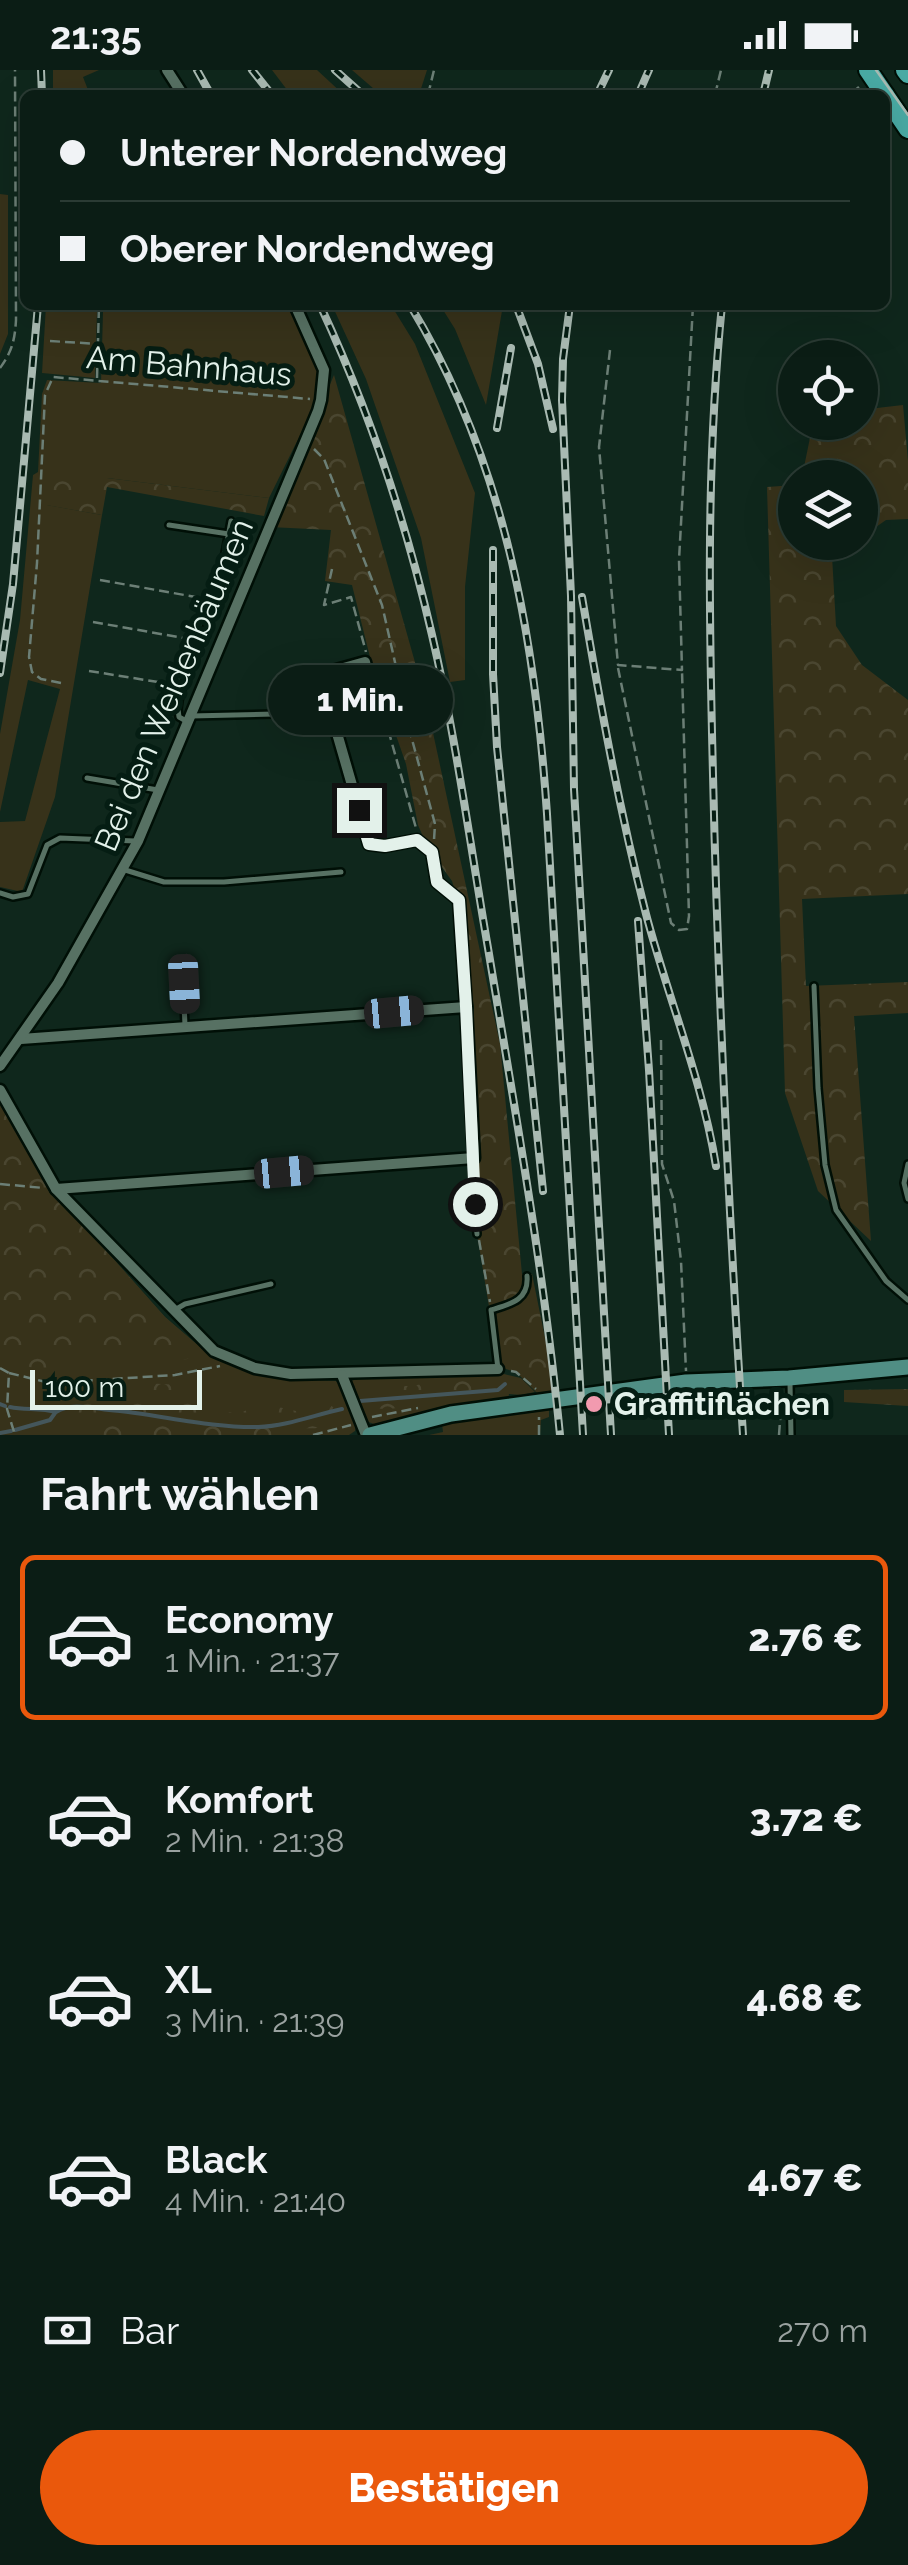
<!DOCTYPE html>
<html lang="de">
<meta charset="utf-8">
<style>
:root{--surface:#0b1d15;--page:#192a22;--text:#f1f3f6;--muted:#9aa2a0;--line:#2b3b34;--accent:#ea580c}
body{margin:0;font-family:Raleway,sans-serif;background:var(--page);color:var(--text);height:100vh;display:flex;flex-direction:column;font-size:38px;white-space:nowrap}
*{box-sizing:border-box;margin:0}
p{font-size:32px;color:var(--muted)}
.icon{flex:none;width:55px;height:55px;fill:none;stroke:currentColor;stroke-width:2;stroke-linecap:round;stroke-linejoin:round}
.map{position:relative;height:1365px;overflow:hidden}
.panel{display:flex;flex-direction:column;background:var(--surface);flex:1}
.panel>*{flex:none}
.banner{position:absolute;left:20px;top:20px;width:870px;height:220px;border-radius:15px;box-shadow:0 10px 40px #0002,0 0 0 2px var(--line);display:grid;align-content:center;height:220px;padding:0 40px;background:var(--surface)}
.controls{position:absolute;left:778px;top:270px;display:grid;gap:20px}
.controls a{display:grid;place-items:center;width:100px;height:100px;border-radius:50%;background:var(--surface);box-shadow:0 10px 40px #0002,0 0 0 2px var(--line);font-size:50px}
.scale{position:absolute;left:30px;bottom:25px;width:172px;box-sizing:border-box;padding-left:10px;border:5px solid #e3f1ea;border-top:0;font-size:28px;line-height:35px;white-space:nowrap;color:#e3f1ea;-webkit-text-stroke:8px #051d13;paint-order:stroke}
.end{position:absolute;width:45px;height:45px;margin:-22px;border:12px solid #e3f1ea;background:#111;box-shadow:0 0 0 5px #111}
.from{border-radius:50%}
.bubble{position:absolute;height:70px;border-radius:35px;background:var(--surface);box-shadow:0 10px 40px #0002,0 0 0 2px var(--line);font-size:32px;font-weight:800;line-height:70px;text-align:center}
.car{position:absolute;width:30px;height:60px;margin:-30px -15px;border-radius:12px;box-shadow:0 0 8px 2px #0007;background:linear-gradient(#222 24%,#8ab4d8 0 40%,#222 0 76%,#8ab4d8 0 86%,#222 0)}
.banner b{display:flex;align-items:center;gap:35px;height:95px;font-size:38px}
.banner b+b{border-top:2px solid var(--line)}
.banner i{width:25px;height:25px;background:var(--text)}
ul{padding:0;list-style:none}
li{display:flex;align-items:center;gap:30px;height:165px;margin:0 20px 15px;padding:0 20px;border:5px solid transparent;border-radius:15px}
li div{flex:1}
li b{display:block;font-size:38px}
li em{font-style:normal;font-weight:800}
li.selected{border-color:var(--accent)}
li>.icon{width:90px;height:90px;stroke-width:1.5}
h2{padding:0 40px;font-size:45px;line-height:120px}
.pay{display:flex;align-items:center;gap:25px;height:110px;padding:0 40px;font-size:38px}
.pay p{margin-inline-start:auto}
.cta{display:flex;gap:20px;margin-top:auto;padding:20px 40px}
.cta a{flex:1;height:115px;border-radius:60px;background:var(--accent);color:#fff;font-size:40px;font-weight:800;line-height:115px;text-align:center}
.status{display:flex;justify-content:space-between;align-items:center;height:70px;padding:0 50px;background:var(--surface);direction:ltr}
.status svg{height:28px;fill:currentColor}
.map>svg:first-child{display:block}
.green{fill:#37321a}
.forest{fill:url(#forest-crowns)}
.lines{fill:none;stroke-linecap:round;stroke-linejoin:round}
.stream{stroke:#44565b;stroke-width:4}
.lane-casing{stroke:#000f06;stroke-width:10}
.street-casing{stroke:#000f06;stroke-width:15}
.secondary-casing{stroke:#000f06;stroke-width:20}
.primary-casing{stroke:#000f06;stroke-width:22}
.path{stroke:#6c7f76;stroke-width:2.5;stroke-dasharray:10 5;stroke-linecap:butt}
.lane{stroke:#577163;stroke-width:5}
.street{stroke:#577163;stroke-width:10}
.secondary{stroke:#508e84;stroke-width:15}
.primary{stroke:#49aaa4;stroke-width:18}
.tram{stroke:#a9bab2;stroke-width:2.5}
.rail-casing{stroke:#a9bab2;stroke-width:8}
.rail{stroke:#051d13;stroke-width:4;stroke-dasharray:11;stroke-linecap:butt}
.route{stroke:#e3f1ea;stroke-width:12}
.poi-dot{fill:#f29aaf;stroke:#051d13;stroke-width:4}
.labels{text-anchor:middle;stroke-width:10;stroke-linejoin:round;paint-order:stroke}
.street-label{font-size:32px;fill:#e3f1ea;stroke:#051d13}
.poi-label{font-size:32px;font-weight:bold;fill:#e3f1ea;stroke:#051d13;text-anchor:start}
</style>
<div class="status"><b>21:35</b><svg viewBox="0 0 49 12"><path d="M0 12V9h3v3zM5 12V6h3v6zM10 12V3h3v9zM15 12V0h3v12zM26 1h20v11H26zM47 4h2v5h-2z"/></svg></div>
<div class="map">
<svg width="908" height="1365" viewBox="0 0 908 1365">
<defs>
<pattern id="forest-crowns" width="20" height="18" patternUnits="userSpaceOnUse" patternTransform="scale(2.5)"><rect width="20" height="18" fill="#37321a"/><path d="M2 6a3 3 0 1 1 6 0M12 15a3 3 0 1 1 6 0" fill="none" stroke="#4a4630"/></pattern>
</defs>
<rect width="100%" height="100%" fill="#0f271c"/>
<g class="green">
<path d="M53,0H99L83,7L90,25H53Z"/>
<path d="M272,0H317L344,25H291Z"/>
<path d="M352,0H427L419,25H381Z"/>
<path d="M0,124L8,125V264L0,284Z"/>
<path d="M46,235H288L319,300L315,335L269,428L107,408L47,435L102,445L55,727L22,822L0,817V752L25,751L60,619L28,610L0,742V664L20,550L33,405L38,402L42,324L47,310L101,313L103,242L97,241L95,308L42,303Z"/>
<path d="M332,235H391L415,274L475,423L465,517V610L450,612L421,468L366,309Z"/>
<path d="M440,235H503L486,335L455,259Z"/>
<path d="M0,1030L53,1121L165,1247L201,1278L254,1303L290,1309L336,1311C345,1322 358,1347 355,1361L349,1365H0Z"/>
<path d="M504,1304L521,1308L535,1322L521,1325L509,1324L508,1330L379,1356L366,1351L355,1326L357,1325L354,1315H351V1311L357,1309Z"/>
<path d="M549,1340V1347L541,1350L540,1365H429L443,1362L442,1354Z"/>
</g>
<g class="forest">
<path d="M334,305L427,635L500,974L522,1204H532L556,1322L539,1332L538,1324L516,1302L499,1297L477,1164L469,1011L474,938L459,833L452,811L428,778L418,755L406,694L373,599L352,515L325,511L331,460L270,457Z"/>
<path d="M903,335L908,391V449L886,450L860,468V408L802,407L813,353L860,352V340Z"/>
<path d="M50,403L107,408L269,428L264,446L107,417L102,445L46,435Z"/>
<path d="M795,415V472L853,473L832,486L836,556L862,595L908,630V824L802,829L806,916L908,912V943L854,946L871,1171L818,1121L785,1023L767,417Z"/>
<path d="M0,1030L53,1121L165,1247L201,1278L198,1288L177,1290L150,1286L102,1276L71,1290L56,1301L39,1300L0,1287Z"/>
<path d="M475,1309L485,1311L495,1318L493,1322L482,1324L466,1331L445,1322C423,1331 392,1345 369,1336L366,1327C379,1317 388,1315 404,1316C423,1316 427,1310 445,1319L460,1310Z"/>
<path d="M143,1313L180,1315L191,1319L198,1331L215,1341L239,1343L265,1334L296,1341C312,1331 327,1325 338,1344C319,1365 316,1355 292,1360C286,1361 281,1363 275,1365H83L78,1357L60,1353L53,1343L56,1333L86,1327L98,1318L112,1314L125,1316Z"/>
<path d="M908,1319V1336L844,1332V1320Z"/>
</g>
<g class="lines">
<g class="stream">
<path d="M360,1331L498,1320L505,1314"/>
<path d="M0,1334L5,1336"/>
<path d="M10,1337C25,1340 40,1338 56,1342C72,1332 91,1338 109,1340C158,1344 208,1358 258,1357C287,1356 314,1345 342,1339"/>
<path d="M15,1360L50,1350L55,1343"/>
<path d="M0,1363L11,1361"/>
</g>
<g class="lane-casing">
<g id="lane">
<path d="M169,455L229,464"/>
<path d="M191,646L316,643"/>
<path d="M188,652L179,647L178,639L180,624L215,536L231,451"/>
<path d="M87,708L158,720"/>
<path d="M122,799L164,812H224L341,802"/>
<path d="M0,823L13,827L28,824L47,775L60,768L135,771"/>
<path d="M183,913L185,955"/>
<path d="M814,916L818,1018L825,1095L836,1140L886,1211L908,1230"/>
<path d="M474,1091L472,1103L477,1164"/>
<path d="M908,1094L904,1113L908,1129"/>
<path d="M173,1241L185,1234L271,1214"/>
<path d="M498,1299L491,1240C511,1234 529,1230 527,1206"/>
<path d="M790,1313L791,1365"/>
</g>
</g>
<g class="street-casing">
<g id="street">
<path d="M167,0L183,25"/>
<path d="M334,619L369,609L365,592L329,602L334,619L330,639L369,774L385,776L417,770L432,782L437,812L459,830L466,937"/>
<path d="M21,969L466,937L474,1088L56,1119"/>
<path d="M0,996L58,913L138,771L318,341L321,330L324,300L295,235"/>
<path d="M0,1020L56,1119L214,1281L255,1298L291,1304L498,1299"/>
<path d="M342,1305L366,1365"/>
</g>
</g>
<g class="secondary-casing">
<path id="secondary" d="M370,1365L451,1344L686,1312L789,1308L908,1297"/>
</g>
<g class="primary-casing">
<g id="primary">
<path d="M868,0L885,25"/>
<path d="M905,0L908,4"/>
<path d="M885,25L908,59"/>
</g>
</g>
<g class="path">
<path d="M852,19L854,21L859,17"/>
<path d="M428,25L434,0"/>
<path d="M715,25L721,0"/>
<path d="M50,271L98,274"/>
<path d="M610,280L599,377L618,595L682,600L679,490L693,235"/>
<path d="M0,298C12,282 15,269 16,250L15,0"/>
<path d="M97,308L99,235"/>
<path d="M314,379L324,389L382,535L397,601L410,619L407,651L435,754L434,770"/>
<path d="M332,499L324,535L351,527L366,582"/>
<path d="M100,510L207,529"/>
<path d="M93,552L195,570"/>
<path d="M618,598L671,853L679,860L687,859L689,846L682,601"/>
<path d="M89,601L177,615"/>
<path d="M381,606L397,601"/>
<path d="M61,613L41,609L32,602L29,587L37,493L45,325L53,307L310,329"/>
<path d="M376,617L416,758"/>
<path d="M661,970L662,1094L674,1131L681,1191L686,1301"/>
<path d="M0,1114L44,1118"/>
<path d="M479,1170L490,1232"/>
<path d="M0,1298L9,1303L7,1339L15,1365"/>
<path d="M511,1301L516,1302L536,1319"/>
<path d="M9,1303L50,1313L175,1305L220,1296"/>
<path d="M372,1347L418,1338"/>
<path d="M313,1365L351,1355"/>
<path d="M539,1365V1347"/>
<path d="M779,1365L782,1323"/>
</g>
<use href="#lane" class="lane"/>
<use href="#street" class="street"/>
<use href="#secondary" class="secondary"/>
<use href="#primary" class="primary"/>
<path class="tram" d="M876,0L908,45"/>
<g class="rail-casing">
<g id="rail">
<path d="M41,0L42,25"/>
<path d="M197,0L211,25"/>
<path d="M252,0L272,25"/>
<path d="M335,0L363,25"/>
<path d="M597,25L609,0"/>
<path d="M638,25L649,0"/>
<path d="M763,25L769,0"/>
<path d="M320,235C369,340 406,452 432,565C456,668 470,774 488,878C515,1040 544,1201 560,1365"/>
<path d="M410,235C504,390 535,566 547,744L583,1365"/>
<path d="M516,235L538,294L553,359"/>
<path d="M570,235L563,289L562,330L571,526L574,719L611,1365"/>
<path d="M722,235C706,393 709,546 713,705C718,925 729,1145 743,1365"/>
<path d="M497,358L511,278"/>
<path d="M493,480V604L497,677L543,1121"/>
<path d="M582,527C600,633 619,739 646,844C668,928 702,1009 716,1096"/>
<path d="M0,603L13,514L38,235"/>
<path d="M638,851L649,1000L669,1365"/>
</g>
</g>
<use href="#rail" class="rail"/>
</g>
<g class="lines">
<path class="route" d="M359,740L369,774L385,776L417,770L432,782L437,812L459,830L466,936L475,1134"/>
</g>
<circle class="poi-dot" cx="594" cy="1334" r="10"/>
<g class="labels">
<g class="street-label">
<text transform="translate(189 296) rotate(5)" y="11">Am Bahnhaus</text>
<text transform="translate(174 615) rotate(-67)" y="11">Bei den Weidenbäumen</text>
</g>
<g class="poi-label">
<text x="614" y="1345">Graffitiflächen</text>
</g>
</g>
</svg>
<div class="controls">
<a><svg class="icon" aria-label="locate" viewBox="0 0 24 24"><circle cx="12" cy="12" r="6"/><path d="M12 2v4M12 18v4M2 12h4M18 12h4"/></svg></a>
<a><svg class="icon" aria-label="layers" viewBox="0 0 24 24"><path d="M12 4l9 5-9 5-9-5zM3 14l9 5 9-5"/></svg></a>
</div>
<div class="scale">100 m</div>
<i class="end from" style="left:475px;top:1134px"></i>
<i class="end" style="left:359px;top:740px"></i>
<div class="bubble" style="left:268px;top:595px;width:185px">1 Min.</div>
<i class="car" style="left:184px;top:914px;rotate:177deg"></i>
<i class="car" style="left:394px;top:942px;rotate:85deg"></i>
<i class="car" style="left:284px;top:1102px;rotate:85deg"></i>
<div class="banner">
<b><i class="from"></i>Unterer Nordendweg</b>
<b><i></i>Oberer Nordendweg</b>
</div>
</div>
<section class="panel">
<h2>Fahrt wählen</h2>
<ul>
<li class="selected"><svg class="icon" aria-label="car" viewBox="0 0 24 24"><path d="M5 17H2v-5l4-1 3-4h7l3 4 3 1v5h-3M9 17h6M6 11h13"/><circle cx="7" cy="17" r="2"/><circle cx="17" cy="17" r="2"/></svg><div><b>Economy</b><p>1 Min. · 21:37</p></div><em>2.76 €</em></li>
<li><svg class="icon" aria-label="car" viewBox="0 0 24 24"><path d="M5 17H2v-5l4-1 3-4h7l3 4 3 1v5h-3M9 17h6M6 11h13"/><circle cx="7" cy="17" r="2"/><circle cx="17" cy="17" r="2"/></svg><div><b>Komfort</b><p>2 Min. · 21:38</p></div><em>3.72 €</em></li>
<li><svg class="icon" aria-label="car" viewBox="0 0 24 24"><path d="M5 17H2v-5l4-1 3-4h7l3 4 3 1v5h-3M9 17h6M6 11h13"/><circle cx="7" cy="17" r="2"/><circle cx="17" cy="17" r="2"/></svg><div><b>XL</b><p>3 Min. · 21:39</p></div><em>4.68 €</em></li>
<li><svg class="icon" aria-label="car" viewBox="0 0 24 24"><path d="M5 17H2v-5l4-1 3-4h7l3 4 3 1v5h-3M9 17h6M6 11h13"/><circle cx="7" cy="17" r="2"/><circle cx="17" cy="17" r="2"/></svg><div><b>Black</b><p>4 Min. · 21:40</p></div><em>4.67 €</em></li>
</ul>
<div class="pay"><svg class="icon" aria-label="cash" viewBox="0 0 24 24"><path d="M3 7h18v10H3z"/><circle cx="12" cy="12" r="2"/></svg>Bar<p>270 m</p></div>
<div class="cta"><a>Bestätigen</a></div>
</section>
